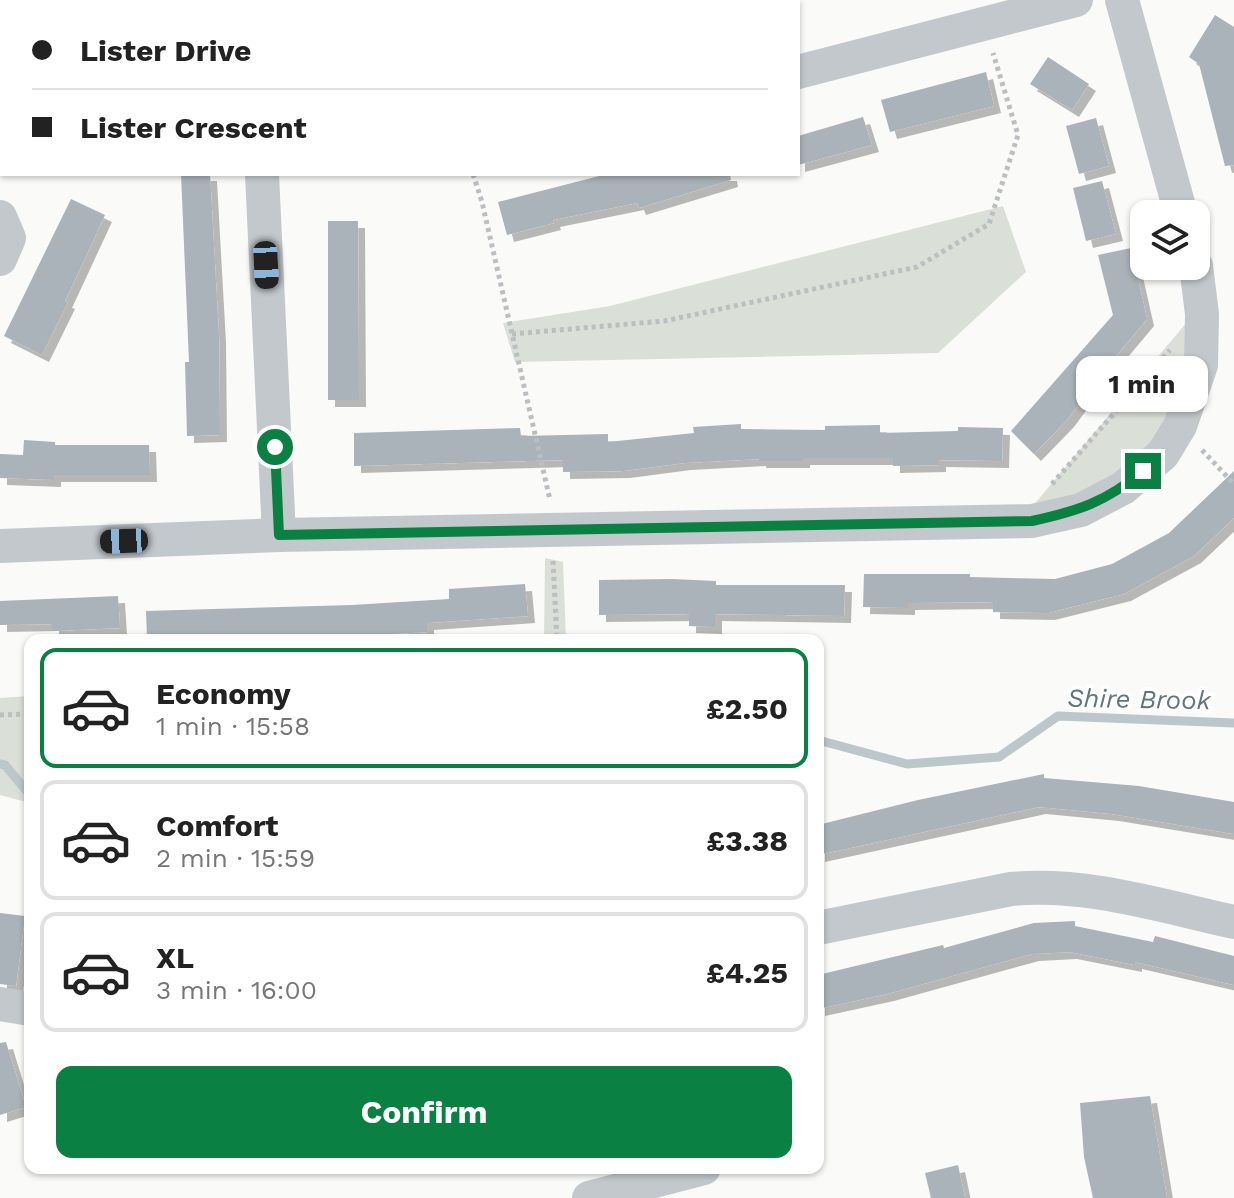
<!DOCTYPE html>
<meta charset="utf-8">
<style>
:root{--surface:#fff;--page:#f6f6f6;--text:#222;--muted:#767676;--line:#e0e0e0;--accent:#0b8043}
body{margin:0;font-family:"Work Sans",sans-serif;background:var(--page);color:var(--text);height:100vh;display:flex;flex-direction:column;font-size:30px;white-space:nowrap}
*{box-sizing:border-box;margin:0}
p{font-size:26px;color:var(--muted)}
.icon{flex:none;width:44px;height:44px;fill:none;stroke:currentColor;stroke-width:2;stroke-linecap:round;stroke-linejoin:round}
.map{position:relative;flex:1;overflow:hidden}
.side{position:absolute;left:24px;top:634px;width:800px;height:540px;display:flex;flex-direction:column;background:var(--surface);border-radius:16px;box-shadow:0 2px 6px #0004}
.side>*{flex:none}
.guide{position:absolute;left:0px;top:0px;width:800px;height:176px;box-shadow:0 2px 6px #0004;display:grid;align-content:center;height:176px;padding:0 32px;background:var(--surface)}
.fabs{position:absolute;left:1130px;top:200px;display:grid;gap:16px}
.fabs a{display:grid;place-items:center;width:80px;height:80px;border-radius:16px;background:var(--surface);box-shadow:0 2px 6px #0004;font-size:40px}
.end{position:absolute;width:36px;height:36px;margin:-18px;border:10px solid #0b8043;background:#fff;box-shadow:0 0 0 4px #fff}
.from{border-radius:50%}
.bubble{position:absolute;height:56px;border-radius:16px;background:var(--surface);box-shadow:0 2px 6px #0004;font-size:26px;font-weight:700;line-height:56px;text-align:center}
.car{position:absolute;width:24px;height:48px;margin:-24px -12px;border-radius:10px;box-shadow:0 0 6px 2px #0007;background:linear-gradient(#222 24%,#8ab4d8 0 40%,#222 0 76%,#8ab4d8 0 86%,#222 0)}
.guide b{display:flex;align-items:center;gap:28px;height:76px;font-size:30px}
.guide b+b{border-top:2px solid var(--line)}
.guide i{width:20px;height:20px;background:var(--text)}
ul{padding:14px 0 0;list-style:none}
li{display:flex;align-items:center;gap:24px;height:120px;margin:0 16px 12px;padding:0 16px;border:4px solid var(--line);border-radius:16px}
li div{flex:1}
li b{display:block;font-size:30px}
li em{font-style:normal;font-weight:700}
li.active{border-color:var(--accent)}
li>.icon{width:72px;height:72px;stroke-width:1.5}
.primary-button{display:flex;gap:16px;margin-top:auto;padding:16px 32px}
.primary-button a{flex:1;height:92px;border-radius:16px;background:var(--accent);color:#fff;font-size:32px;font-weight:700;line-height:92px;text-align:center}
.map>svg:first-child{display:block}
.green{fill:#dadfd7}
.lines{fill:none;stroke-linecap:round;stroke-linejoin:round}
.stream{stroke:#bbc7cb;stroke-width:9}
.building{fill:#aab3b9;filter:url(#shadow)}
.path{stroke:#bbbfc2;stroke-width:5;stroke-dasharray:4 4;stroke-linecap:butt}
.minor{stroke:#c3c8cc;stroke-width:34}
.route{stroke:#0b8043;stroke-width:10}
.labels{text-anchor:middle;stroke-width:8;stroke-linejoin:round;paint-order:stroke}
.water-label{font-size:26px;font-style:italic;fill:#60757c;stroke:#fff}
</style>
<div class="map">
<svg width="1234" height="1198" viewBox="0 0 1234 1198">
<defs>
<filter id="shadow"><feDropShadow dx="7" dy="7" stdDeviation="0" flood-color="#0004"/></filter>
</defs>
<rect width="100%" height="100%" fill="#fafaf8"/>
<g class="green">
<path d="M1003,206L1026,272L938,353L515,362L503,323L610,306Z"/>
<path d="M1187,322L1189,343L1168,422L1142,457L1104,489L1032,507Z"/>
<path d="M545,558L563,562L566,640H544Z"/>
<path d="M30,696V803L0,795V698Z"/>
</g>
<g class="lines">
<g class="stream">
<path d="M818,740L907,764L999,757L1058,716L1234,723"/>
<path d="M0,764L5,765L30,795"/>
</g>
</g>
<g class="building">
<path d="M1215,15L1234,27V165L1225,166L1199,64L1189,57Z"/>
<path d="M1048,57L1089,84L1072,110L1030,84Z"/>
<path d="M986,72L994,106L890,132L881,100Z"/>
<path d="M863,117L872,145L798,165V136Z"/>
<path d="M1096,118L1109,166L1079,174L1066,126Z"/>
<path d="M181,174H210L219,336L220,435L187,436L185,362H189Z"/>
<path d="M607,174H730L731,180L639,208L637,203L553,220L554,223L507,235L498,202Z"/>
<path d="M1102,181L1116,234L1086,241L1073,188Z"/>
<path d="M71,199L105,215L65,301L68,302L42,355L4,336Z"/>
<path d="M328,221H358L359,400H328Z"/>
<path d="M1131,248L1147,319L1101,374L1067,420L1034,454L1011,431L1113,315L1098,255Z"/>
<path d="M741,424V429L825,430V426L880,425V433L958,431V427L1003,428L1002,461L939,460V465L893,466V458H803V461H759V459L684,463L623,471L563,472V460L354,466V433L520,428L521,436L608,434V442L694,433L693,427Z"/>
<path d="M24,440L55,442V445H149L150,475H54V480L0,478V454L23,455Z"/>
<path d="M1234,471V518L1194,556L1124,594L1048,613L993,612V602L908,603V608L863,607L864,574H970V577L1055,579L1112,564L1169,533Z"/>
<path d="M672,579L716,581V585H845L844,616L715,614V627L689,626V614L599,615V580Z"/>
<path d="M525,584L528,616L427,623V632L287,640H147L146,611L352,605L449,599V589Z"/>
<path d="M118,596L120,628L52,631V624L0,625V601Z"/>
<path d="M1044,774V778L1139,786L1234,802V834L1112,814L1039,807L818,855V825L918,800Z"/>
<path d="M0,913L25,916L16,986L0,984Z"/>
<path d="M1075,921V926L1153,942L1155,936L1234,956V985L1135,962V965L1070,952L1032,954L887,994L818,1009V975L943,945L944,948L1034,923Z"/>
<path d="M6,1042L26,1107L0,1115V1043Z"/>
<path d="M1150,1096L1167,1198H1093L1084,1157L1080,1103Z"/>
<path d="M958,1165L965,1198H931L925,1173Z"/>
</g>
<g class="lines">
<g class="path">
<path d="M416,0L417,2"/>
<path d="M473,174L482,202L550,500"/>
<path d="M512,334L664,321L917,267L989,224L1018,135L993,53"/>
<path d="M1202,450L1234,484"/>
<path d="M1052,484L1170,350"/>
<path d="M553,561L557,640"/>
<path d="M0,715L30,714"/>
</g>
<g class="minor">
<path d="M254,0V2"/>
<path d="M769,0V2"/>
<path d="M1122,0L1181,214"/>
<path d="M798,72L1076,0"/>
<path d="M262,174L279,535"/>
<path d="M0,217L9,238L0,259"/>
<path d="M0,546L279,535L1032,521L1081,510L1123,488L1163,454L1180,426L1201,365L1202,314L1196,266"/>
<path d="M818,928L1011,889C1086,882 1161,906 1234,922"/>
<path d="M0,1004L30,1009"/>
<path d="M589,1198L704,1168"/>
</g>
</g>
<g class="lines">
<path class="route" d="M275,447L279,535L1032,521C1078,511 1106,502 1143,471"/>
</g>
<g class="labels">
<g class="water-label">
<text transform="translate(1139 699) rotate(1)" y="9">Shire Brook</text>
</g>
</g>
</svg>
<div class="fabs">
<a><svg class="icon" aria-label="layers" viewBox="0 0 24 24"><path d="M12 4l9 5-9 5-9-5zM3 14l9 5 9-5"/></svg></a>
</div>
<i class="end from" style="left:275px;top:447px"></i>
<i class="end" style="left:1143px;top:471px"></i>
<div class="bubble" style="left:1076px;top:356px;width:132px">1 min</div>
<i class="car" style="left:266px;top:265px;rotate:177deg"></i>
<i class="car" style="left:124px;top:541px;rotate:268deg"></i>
<div class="guide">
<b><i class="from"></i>Lister Drive</b>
<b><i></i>Lister Crescent</b>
</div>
<section class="side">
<ul>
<li class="active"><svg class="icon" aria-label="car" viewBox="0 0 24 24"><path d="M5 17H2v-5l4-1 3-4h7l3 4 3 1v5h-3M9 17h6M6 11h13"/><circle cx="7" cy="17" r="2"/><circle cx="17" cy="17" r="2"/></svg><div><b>Economy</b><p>1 min · 15:58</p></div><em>£2.50</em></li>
<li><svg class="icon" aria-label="car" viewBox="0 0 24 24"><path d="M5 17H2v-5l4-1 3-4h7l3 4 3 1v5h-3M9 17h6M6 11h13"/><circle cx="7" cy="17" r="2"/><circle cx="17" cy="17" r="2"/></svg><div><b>Comfort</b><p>2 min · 15:59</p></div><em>£3.38</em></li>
<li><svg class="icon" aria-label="car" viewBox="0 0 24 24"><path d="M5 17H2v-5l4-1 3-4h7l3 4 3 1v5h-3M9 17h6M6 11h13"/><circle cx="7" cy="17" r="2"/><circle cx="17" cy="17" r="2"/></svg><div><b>XL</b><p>3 min · 16:00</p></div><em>£4.25</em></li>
</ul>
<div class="primary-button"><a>Confirm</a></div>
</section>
</div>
